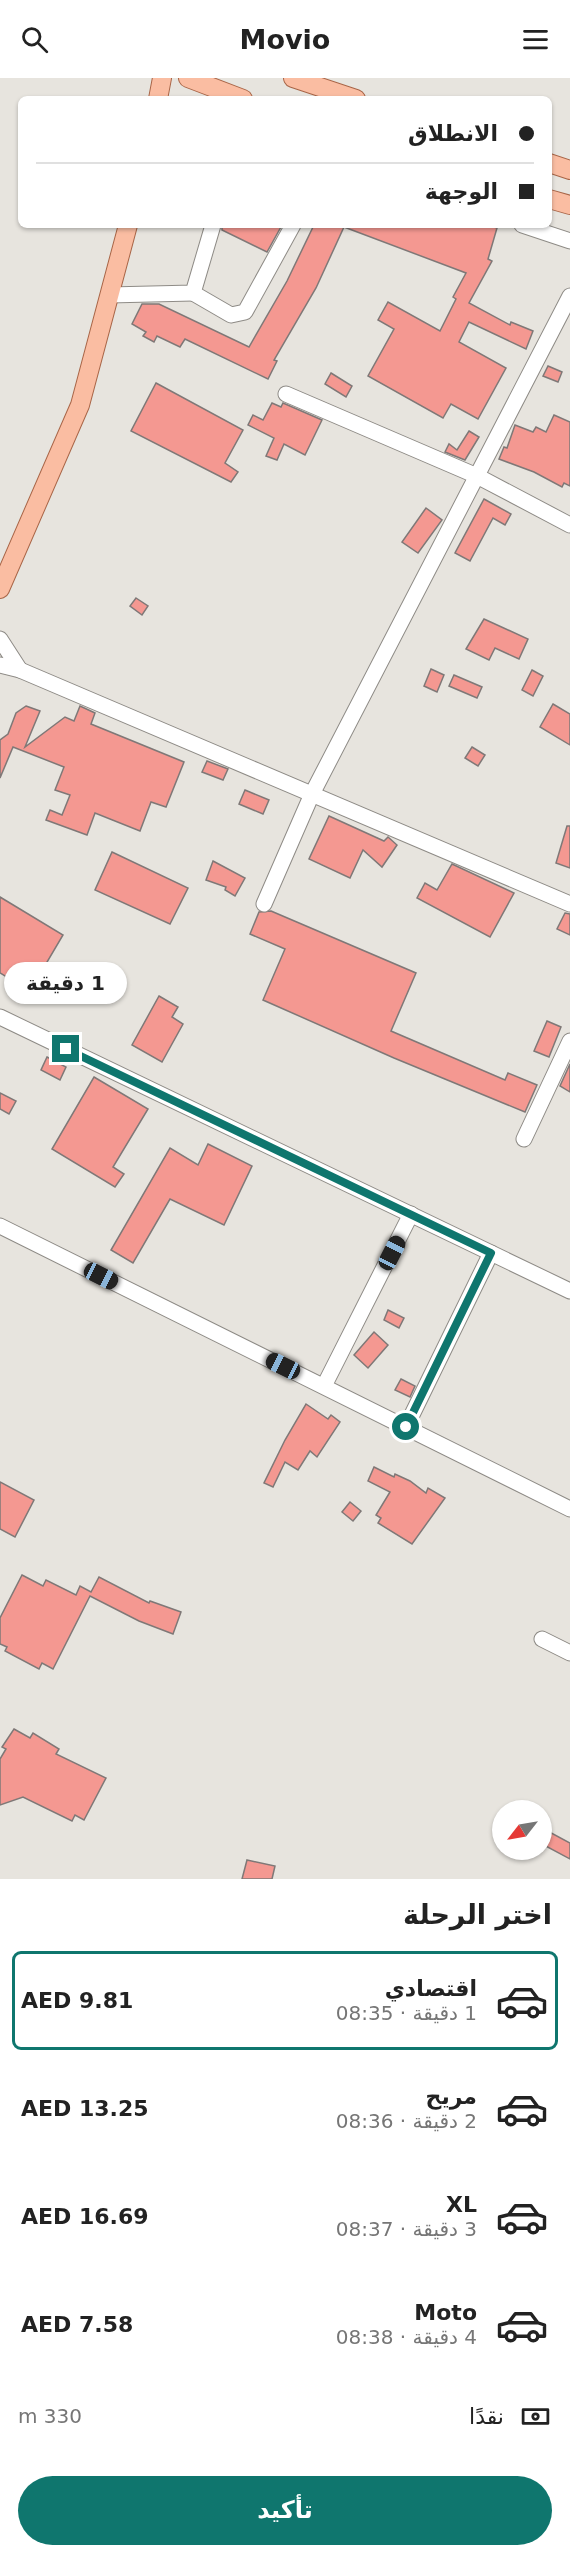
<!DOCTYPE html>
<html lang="ar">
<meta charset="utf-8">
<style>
:root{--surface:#fff;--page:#f2f2f2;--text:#222;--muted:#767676;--line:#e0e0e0;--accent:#0f766e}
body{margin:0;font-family:"DejaVu Sans","Noto Sans Arabic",sans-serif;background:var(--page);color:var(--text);direction:rtl;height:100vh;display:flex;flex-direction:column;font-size:22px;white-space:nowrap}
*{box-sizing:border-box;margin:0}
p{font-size:20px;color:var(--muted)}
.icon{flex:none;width:33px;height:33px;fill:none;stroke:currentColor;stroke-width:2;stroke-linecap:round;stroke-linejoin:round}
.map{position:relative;height:1801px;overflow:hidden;direction:ltr}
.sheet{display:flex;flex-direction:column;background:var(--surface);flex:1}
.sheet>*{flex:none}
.banner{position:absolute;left:18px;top:18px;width:534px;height:132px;border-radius:9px;box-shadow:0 2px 4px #0004;direction:rtl;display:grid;align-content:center;height:132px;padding:0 18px;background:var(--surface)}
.needle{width:39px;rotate:239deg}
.fabs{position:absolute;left:492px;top:1722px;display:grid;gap:12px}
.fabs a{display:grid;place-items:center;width:60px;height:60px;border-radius:50%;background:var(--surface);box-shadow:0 2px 4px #0004;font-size:30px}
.end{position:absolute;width:27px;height:27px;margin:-14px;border:8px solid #0f766e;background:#fff;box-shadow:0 0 0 3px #fff}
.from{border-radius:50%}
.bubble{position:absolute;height:42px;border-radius:21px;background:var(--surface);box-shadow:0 2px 4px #0004;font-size:20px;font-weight:800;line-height:42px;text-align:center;direction:rtl}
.car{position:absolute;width:18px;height:36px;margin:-18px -9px;border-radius:8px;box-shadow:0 0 4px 2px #0007;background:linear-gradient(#222 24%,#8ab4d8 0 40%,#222 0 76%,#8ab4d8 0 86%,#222 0)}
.banner b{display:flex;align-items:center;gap:21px;height:57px;font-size:22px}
.banner b+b{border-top:2px solid var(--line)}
.banner i{width:15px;height:15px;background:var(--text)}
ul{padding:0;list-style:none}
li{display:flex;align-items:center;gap:18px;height:99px;margin:0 12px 9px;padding:0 6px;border:3px solid transparent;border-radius:9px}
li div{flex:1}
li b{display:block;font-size:22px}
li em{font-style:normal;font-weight:800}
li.selected{border-color:var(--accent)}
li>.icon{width:54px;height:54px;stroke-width:1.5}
h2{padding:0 18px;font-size:27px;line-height:72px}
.pay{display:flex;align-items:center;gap:15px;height:66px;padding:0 18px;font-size:22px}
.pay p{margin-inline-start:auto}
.action{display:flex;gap:12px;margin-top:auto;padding:12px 18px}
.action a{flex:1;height:69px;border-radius:36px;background:var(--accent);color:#fff;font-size:24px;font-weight:800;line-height:69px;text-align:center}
header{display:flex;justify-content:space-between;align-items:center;height:78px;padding:0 18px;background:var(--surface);font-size:27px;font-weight:800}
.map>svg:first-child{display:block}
.building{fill:#f49891;stroke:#7f7877;stroke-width:1.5}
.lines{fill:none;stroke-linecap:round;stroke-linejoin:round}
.minor-casing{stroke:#8e8b86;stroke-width:17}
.major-casing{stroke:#a86547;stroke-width:20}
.minor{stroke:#fff;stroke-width:15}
.major{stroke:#fabda2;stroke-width:18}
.route{stroke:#0f766e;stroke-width:8}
</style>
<header><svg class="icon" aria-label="menu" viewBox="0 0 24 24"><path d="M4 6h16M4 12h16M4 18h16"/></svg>Movio<svg class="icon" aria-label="search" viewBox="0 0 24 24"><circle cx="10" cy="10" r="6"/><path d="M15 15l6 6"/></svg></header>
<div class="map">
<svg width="570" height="1801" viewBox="0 0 570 1801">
<rect width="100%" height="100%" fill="#e7e4de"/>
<g class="building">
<path d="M222,147H282L267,174L222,152Z"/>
<path d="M314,147H487L497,150L488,181L492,183L469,225L510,247L511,244L533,253L526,271L469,244L459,264L506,290L478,341L451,326L443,340L368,298L394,251L378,242L388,224L440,253L456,221L453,219L466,195L344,149L316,210L274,282L277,283L268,301L185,261L180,269L157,258L154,264L143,258L146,254L132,246L142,226H159L249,269L287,203Z"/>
<path d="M548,288L562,294L558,304L543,298Z"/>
<path d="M331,295L352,308L346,319L325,306Z"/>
<path d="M156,305L243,352L225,385L238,394L231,404L131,353Z"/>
<path d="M272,325L281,329L283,325L322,342L305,377L284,366L277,382L266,378L274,360L248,347L253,337L263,342Z"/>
<path d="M554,337L570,344V408L564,405L562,409L534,394L499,381L504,369L507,370L515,347L533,354L536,349L546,354Z"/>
<path d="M469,353L479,359L465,382L445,374L449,366L457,372Z"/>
<path d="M484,421L511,436L505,447L493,440L470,483L455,475Z"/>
<path d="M426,430L442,442L418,475L402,464Z"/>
<path d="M136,520L148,528L142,537L130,528Z"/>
<path d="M484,541L528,561L519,581L495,570L489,582L466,571Z"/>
<path d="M431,591L444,597L437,614L424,608Z"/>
<path d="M532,592L543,598L533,618L522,612Z"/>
<path d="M454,597L482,609L477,620L449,608Z"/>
<path d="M553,626L570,636V667L540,649Z"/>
<path d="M26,628L40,633L25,669L65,639L74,643L80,628L95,635L91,646L184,684L166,729L151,724L140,753L95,735L87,757L46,742L50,732L62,737L70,717L55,712L64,689L13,669L0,700V662L8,656L16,635Z"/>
<path d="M472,669L485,677L478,688L465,680Z"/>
<path d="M207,683L228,691L223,702L202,694Z"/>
<path d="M245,712L269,722L263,736L239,726Z"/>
<path d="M329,738L384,763L388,759L397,767L382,789L363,772L350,800L309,781Z"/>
<path d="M567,748H570V790L556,785Z"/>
<path d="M112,774L188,810L170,846L95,812Z"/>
<path d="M213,783L245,800L235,818L225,812L226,809L206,802Z"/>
<path d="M452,786L514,815L490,859L417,820L425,805L437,812Z"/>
<path d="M0,819L63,857L30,913L0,895Z"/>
<path d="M271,833L416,895L391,953L505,1002L508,995L537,1007L525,1034L394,980L263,922L285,871L250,856L259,834Z"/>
<path d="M565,835L570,836V857L557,851Z"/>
<path d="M159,918L178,929L172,939L183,946L162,984L132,967Z"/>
<path d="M547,943L561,949L549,979L534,973Z"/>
<path d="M47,979L66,989L60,1002L41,992Z"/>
<path d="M570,986V1014L560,1008Z"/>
<path d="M94,999L148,1031L113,1089L124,1096L115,1109L52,1071Z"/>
<path d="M0,1015L16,1023L9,1036L0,1031Z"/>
<path d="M208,1066L252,1088L224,1147L170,1121L133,1185L111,1172L170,1070L198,1087Z"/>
<path d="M388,1232L404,1240L399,1250L384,1242Z"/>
<path d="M374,1254L388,1267L368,1290L354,1277Z"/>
<path d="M401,1301L415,1308L410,1319L395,1312Z"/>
<path d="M306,1326L328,1341L331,1337L340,1344L317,1379L310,1373L298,1392L285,1384L273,1409L264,1405L285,1362Z"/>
<path d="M374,1389L394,1399L395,1396L410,1403L426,1415L428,1410L445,1420L412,1466L378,1445L381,1440L376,1437L390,1414L368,1403Z"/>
<path d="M0,1404L34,1422L15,1459L0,1451Z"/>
<path d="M350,1424L361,1433L353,1443L342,1434Z"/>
<path d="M22,1497L43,1508L46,1502L76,1517L80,1508L91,1514L99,1499L149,1525L150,1523L181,1534L173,1556L139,1543L90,1518L53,1591L42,1585L39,1591L5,1573L7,1569L0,1566V1540Z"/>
<path d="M14,1651L30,1660L33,1655L59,1671L56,1676L106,1700L84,1742L75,1737L72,1743L23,1719L0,1727V1681L6,1671L2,1669Z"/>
<path d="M542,1750L570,1765V1781L542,1766Z"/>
<path d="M247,1782L275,1788L272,1801H242Z"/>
</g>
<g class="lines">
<g class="minor-casing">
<g id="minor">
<path d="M522,147L570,163"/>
<path d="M193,215L231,237L245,234L293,147"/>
<path d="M109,217L193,215L213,147"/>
<path d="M286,316L477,398L570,447"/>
<path d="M0,561L20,592L0,587"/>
<path d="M20,592L570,826"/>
<path d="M264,826L312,716L570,218"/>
<path d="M0,939L570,1213"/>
<path d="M524,1061L570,963"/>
<path d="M0,1148L570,1431"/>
<path d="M324,1308L411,1136"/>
<path d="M406,1349L491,1175"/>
<path d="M542,1561L570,1575"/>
</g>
</g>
<g class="major-casing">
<g id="major">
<path d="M188,0L243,21"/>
<path d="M293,0L356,21"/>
<path d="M158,21L162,0"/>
<path d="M549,85L570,92"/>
<path d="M549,121L570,127"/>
<path d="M0,511L80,327L128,147"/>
</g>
</g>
<use href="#minor" class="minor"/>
<use href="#major" class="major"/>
</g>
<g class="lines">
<path class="route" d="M66,971L491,1175L406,1349"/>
</g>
</svg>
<div class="fabs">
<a><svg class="needle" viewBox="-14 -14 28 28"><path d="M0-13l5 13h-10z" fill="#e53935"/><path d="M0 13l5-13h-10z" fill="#767676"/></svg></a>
</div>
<i class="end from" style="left:406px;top:1349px"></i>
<i class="end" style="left:66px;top:971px"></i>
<div class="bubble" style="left:4px;top:884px;width:123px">1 دقيقة</div>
<i class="car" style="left:392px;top:1175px;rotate:27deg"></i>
<i class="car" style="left:101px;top:1198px;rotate:117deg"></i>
<i class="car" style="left:283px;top:1288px;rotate:296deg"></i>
<div class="banner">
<b><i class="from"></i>الانطلاق</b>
<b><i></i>الوجهة</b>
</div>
</div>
<section class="sheet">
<h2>اختر الرحلة</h2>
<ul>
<li class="selected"><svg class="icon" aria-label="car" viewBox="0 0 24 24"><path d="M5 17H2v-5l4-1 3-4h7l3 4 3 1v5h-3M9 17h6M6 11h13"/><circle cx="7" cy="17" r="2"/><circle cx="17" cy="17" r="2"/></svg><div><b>اقتصادي</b><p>1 دقيقة · 08:35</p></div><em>AED 9.81</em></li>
<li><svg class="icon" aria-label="car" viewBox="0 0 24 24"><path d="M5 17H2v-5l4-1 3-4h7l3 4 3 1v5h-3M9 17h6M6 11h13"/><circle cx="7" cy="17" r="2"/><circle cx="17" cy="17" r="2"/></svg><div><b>مريح</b><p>2 دقيقة · 08:36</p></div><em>AED 13.25</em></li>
<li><svg class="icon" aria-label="car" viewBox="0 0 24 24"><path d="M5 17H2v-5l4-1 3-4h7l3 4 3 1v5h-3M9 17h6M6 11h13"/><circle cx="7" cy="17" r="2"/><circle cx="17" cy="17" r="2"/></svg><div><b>XL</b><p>3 دقيقة · 08:37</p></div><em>AED 16.69</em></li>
<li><svg class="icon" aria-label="car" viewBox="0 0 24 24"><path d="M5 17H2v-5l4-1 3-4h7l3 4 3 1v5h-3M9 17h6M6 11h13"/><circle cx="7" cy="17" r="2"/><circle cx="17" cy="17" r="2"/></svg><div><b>Moto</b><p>4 دقيقة · 08:38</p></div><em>AED 7.58</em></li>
</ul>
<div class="pay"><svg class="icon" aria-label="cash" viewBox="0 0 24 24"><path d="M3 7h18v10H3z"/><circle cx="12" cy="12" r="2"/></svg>نقدًا<p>330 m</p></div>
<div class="action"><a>تأكيد</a></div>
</section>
